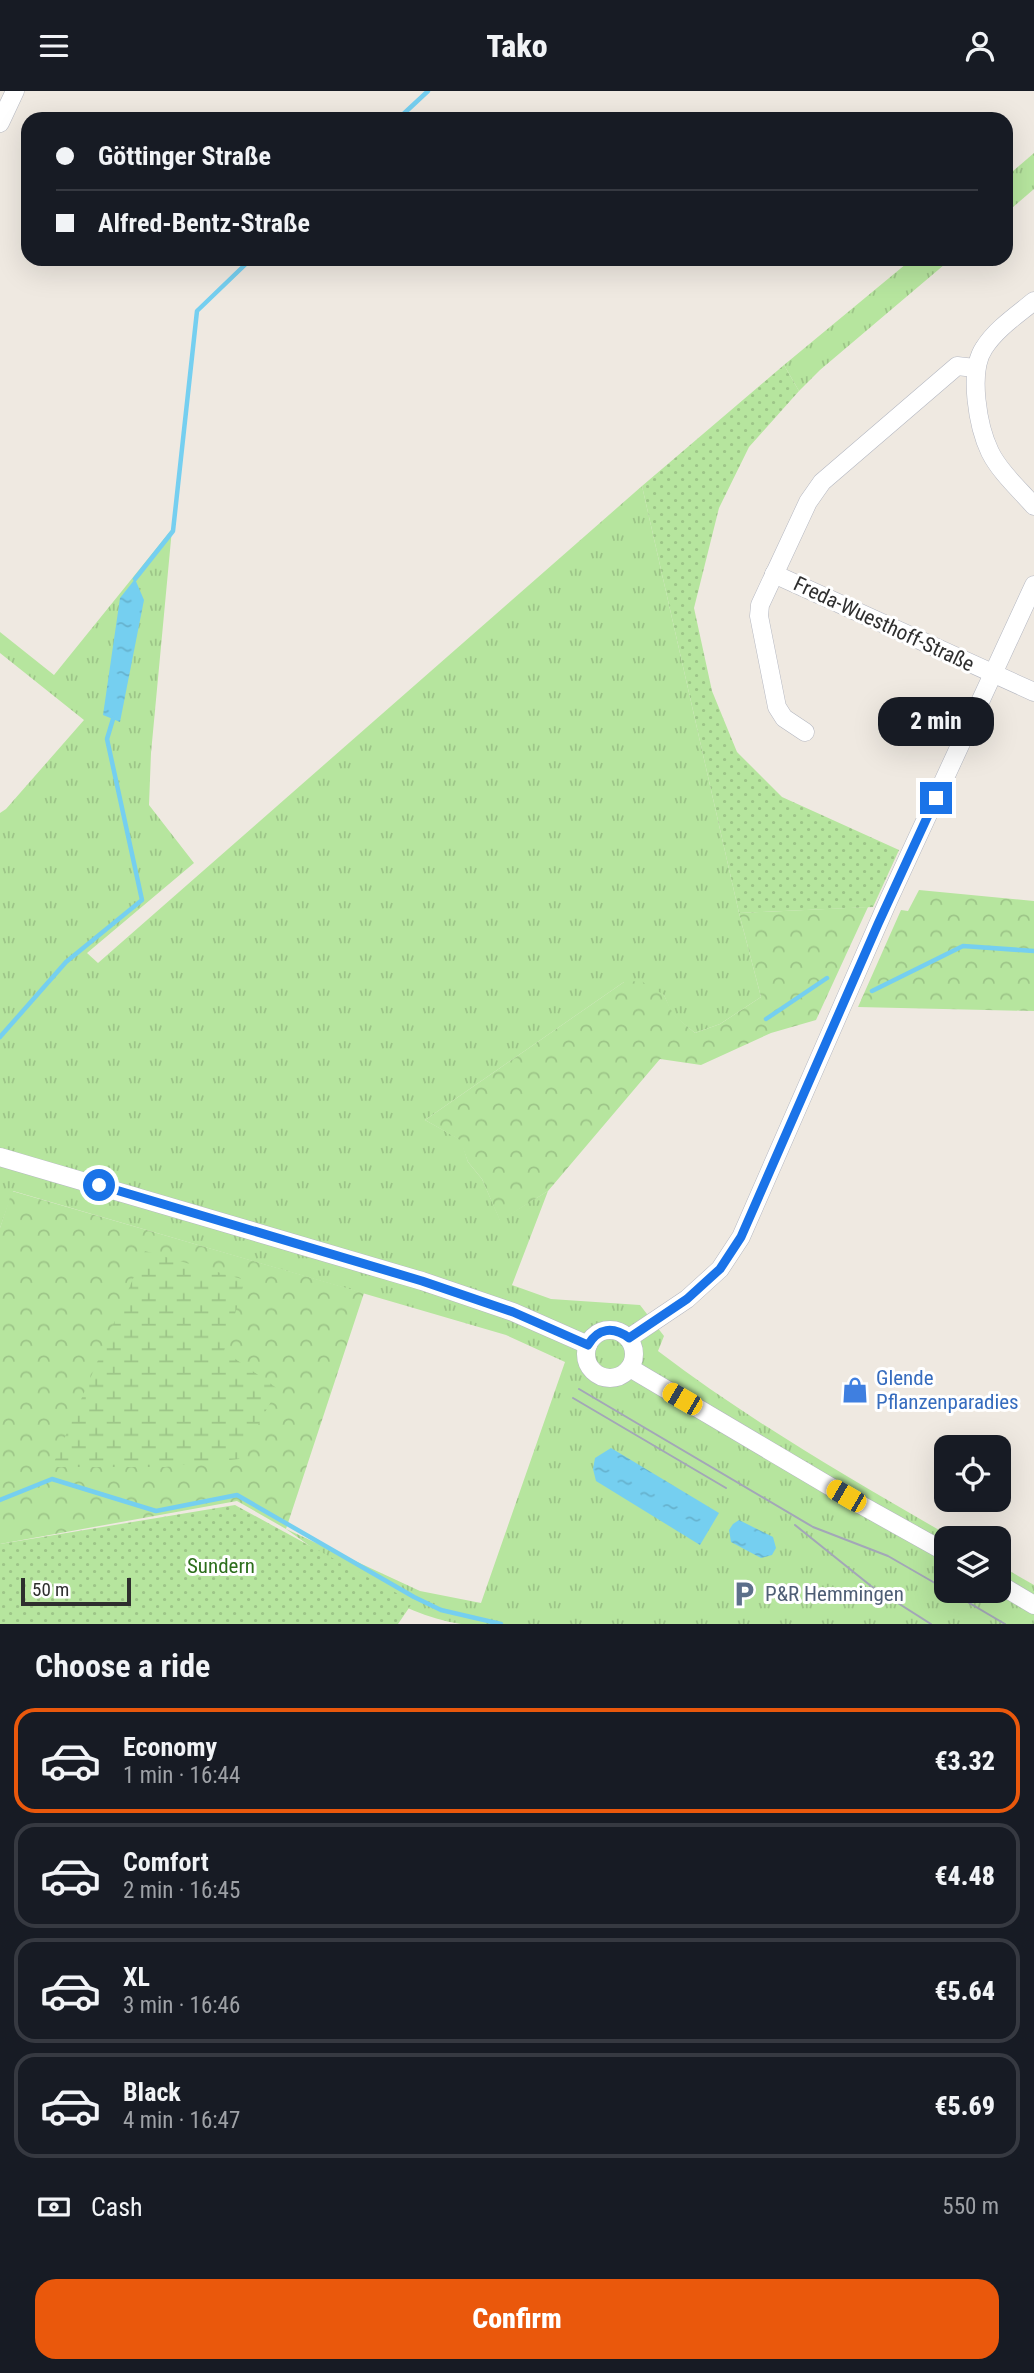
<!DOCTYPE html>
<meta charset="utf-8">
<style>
:root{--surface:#171b24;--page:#20242c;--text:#f1f3f6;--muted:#9ea1a6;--line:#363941;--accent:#ea580c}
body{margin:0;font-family:"Roboto Condensed",sans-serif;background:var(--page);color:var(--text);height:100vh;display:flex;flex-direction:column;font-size:26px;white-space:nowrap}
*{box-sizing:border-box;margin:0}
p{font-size:23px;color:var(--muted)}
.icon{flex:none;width:38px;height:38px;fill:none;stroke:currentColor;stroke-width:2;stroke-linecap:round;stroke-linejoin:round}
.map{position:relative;height:1533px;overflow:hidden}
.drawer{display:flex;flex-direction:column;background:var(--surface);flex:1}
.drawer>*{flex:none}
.banner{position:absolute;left:21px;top:21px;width:992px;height:154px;border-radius:21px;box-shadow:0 7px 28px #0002;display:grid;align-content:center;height:154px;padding:0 35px;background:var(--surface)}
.buttons{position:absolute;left:934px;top:1344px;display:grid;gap:14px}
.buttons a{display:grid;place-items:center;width:77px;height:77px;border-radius:14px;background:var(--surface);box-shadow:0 7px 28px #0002;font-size:35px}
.scale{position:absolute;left:21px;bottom:18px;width:110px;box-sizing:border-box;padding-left:7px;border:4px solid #2e2e2e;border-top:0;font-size:19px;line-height:24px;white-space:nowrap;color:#2e2e2e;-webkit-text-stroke:5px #fff;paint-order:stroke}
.end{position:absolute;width:32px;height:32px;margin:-16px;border:9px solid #1a73e8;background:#fff;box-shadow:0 0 0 4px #fff}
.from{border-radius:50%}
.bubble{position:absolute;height:49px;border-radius:21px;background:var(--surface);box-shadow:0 7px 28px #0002;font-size:23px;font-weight:800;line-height:49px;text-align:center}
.car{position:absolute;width:21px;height:42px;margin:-21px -10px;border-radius:9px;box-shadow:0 0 5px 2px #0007;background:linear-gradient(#f5c518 24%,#345 0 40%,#f5c518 0 76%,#345 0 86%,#f5c518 0)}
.banner b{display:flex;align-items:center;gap:24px;height:66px;font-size:26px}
.banner b+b{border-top:2px solid var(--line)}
.banner i{width:18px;height:18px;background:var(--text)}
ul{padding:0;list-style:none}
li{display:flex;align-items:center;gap:21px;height:105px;margin:0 14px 10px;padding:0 21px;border:4px solid var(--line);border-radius:21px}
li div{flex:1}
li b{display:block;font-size:26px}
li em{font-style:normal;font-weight:800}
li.active{border-color:var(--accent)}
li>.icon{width:63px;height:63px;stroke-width:1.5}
h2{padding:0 35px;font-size:32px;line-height:84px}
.pay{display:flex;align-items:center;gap:18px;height:77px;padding:0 35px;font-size:26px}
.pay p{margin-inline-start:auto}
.cta{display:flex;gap:14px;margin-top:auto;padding:14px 35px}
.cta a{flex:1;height:80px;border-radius:21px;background:var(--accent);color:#fff;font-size:28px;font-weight:800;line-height:80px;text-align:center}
header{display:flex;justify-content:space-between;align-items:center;height:91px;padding:0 35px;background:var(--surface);font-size:32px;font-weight:800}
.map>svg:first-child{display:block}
.grass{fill:url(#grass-tufts)}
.forest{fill:url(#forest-crowns)}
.wetland{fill:url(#wetland-marsh)}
.park{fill:url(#park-dots)}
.water{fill:url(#water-ripples)}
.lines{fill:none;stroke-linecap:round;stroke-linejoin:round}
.stream{stroke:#75cff0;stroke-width:4.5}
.minor-casing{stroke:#b4b7c1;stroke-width:19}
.minor{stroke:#fff;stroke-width:18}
.tram{stroke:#a3a6b8;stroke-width:2}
.route{stroke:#1a73e8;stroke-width:9}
.labels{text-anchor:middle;stroke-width:6;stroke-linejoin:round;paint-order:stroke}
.street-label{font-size:21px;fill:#2e2e2e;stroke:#fff}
.shop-label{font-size:21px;fill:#366cbe;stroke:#fff;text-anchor:start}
.park-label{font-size:21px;fill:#2c6e1b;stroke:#fff}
.service-label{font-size:21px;fill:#4e5e75;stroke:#fff;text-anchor:start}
</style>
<header><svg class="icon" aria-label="menu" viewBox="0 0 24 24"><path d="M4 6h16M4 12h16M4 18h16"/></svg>Tako<svg class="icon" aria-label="person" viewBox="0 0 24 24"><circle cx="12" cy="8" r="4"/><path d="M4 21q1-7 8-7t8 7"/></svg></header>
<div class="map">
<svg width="1034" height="1533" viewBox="0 0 1034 1533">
<defs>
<pattern id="grass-tufts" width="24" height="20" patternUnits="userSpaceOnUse" patternTransform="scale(1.75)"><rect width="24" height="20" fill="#b6e59e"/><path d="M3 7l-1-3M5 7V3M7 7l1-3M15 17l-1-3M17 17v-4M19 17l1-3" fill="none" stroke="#9dc588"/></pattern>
<pattern id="forest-crowns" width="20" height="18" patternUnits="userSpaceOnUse" patternTransform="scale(1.75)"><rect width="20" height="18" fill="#b6e59e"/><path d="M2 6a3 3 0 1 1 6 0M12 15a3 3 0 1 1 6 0" fill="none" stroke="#9dc588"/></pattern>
<pattern id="wetland-marsh" width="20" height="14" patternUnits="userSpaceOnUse" patternTransform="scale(1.75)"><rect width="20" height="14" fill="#b6e59e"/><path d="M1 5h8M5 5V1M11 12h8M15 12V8" fill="none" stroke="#9dc588"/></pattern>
<pattern id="park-dots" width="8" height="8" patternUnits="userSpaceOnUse" patternTransform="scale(1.75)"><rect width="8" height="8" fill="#b6e59e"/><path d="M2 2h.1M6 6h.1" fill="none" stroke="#9dc588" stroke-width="1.8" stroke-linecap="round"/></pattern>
<pattern id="water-ripples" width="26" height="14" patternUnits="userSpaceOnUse" patternTransform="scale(1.75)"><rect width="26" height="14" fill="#75cff0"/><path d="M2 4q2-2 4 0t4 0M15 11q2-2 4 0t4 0" fill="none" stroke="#66b2ce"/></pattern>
</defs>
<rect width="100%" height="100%" fill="#efe9e1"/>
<g class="grass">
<path d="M1034,62V98L1006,122V86Z"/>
<path d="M912,168H951L820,279L799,300L784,274Z"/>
<path d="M642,395L739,822L761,906L720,933L695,942L672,923L664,904L624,891L425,1029L461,1049L468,1071L482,1088L500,1129L548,1100L512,1194L551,1208L640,1214L664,1245L658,1260C750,1330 852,1389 953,1447H947V1500H999V1474L1034,1494V1533H461C394,1523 340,1476 286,1438L420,1500L481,1512L565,1271L506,1244L13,1100L0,1137V722L6,718L84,629L0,562V541L54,584L172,438L151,662L149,714L194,772L87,862L98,872Z"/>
</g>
<g class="forest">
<path d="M919,799L1034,810V920L858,916L901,819L908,820Z"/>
<path d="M868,816L816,929L771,942L701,974L660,968L548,1100L500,1130L482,1088L468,1071L460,1049L425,1029L624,891L641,890L664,904L673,923L695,942L720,933L761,906L739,822Z"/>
<path d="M12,1100L364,1202L286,1438L237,1410L0,1453V1137Z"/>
</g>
<path class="wetland" d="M145,1160L245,1189L224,1260L278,1298L239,1368L165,1376H52Z"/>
<g class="park">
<path d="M784,274L799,300L749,356L719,417L694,517L712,600L737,661L782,706L899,759L873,816L739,822L642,395Z"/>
<path d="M235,1414L413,1511L398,1533H0V1453Z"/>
</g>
<g class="water">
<path d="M135,488L144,509L120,631L103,624L120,507Z"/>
<path d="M611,1357L719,1422L700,1454L596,1390L593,1378L595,1367Z"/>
<path d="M739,1429L773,1446L776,1457L772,1464L761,1467L731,1451L729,1439L733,1433Z"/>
</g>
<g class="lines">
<g class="stream">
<path d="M398,28L428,0"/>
<path d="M135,488L173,440L197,220L251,168"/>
<path d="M872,900L963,855L1034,860"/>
<path d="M766,928L827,887"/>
<path d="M0,946L66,871L142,809L107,648L113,628"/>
<path d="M0,1409L52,1388L156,1420L237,1404L414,1506L441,1519L501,1533"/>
</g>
<g class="minor-casing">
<g id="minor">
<path d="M0,32L15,0"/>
<path d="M1034,210C1017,224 996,238 984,257C968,281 978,336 990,361C1000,381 1019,398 1034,415"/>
<path d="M774,483L1034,601"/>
<path d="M805,641L784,627L777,616L759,525L760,514L808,411L822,391L957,275L975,277"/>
<path d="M0,1066L422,1190L513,1221L588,1254"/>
<circle cx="610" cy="1263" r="24"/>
<path d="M629,1247L687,1208L720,1178L741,1146L889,808L1034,494"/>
<path d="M630,1277L863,1415L947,1462"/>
<path d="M999,1493L1034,1514"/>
</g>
</g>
<use href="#minor" class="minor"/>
<g class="tram">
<path d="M579,1298L813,1436L888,1465L947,1499"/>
<path d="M573,1307L726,1397"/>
<path d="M795,1434L871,1495L931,1533"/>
<path d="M949,1500L1005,1533"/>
</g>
</g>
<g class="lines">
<path class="route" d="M99,1094L422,1190L513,1221L588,1254C598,1237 613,1235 629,1247L687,1208L720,1178L741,1146L878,833L936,707"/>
</g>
<defs>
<g id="shop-bare" transform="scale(2.1)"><path d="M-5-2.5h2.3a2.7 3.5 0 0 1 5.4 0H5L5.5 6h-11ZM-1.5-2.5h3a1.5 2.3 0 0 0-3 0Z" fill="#3f7fe0" stroke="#fff" stroke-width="2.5" paint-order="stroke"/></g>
<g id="parking-bare" transform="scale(2.1)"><path d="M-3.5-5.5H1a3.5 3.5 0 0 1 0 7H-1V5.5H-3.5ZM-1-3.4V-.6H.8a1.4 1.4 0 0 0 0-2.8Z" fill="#5c6f8a" stroke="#fff" stroke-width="2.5" paint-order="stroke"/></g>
</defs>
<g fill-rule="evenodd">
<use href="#shop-bare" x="855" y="1299"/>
<use href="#parking-bare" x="744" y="1503"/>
</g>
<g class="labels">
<g class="street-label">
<text transform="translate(884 533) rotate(25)" y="7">Freda-Wuesthoff-Straße</text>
</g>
<g class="shop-label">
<text x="876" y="1294">Glende<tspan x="876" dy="24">Pflanzenparadies</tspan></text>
</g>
<g class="park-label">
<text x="221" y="1482">Sundern</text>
</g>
<g class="service-label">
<text x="765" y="1510">P&amp;R Hemmingen</text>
</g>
</g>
</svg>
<div class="buttons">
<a><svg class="icon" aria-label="locate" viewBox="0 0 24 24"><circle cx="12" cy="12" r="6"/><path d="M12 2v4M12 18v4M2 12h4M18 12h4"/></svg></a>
<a><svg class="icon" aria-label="layers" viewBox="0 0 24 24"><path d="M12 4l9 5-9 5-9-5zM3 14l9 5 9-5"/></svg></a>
</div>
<div class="scale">50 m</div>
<i class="end from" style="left:99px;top:1094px"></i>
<i class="end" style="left:936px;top:707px"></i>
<div class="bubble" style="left:878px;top:606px;width:116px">2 min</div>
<i class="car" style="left:682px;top:1308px;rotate:300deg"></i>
<i class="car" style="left:846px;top:1405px;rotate:300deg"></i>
<div class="banner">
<b><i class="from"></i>Göttinger Straße</b>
<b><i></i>Alfred-Bentz-Straße</b>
</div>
</div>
<section class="drawer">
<h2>Choose a ride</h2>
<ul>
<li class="active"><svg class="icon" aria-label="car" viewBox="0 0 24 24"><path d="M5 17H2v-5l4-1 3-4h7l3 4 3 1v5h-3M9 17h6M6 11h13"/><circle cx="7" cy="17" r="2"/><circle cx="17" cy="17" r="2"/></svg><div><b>Economy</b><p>1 min · 16:44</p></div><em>€3.32</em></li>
<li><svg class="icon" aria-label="car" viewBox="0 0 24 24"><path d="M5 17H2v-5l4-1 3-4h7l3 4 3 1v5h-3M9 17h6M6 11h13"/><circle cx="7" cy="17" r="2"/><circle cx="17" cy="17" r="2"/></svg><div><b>Comfort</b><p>2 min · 16:45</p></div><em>€4.48</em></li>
<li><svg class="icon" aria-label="car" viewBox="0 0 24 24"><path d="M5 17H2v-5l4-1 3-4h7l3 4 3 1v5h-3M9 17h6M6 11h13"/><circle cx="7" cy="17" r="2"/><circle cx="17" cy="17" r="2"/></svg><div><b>XL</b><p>3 min · 16:46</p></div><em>€5.64</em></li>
<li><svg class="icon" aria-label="car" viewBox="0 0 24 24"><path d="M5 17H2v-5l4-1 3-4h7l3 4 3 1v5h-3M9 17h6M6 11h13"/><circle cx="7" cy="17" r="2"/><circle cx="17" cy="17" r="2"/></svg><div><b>Black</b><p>4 min · 16:47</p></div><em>€5.69</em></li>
</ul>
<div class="pay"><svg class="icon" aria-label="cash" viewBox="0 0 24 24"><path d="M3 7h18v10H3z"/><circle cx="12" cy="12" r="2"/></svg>Cash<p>550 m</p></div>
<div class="cta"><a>Confirm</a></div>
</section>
